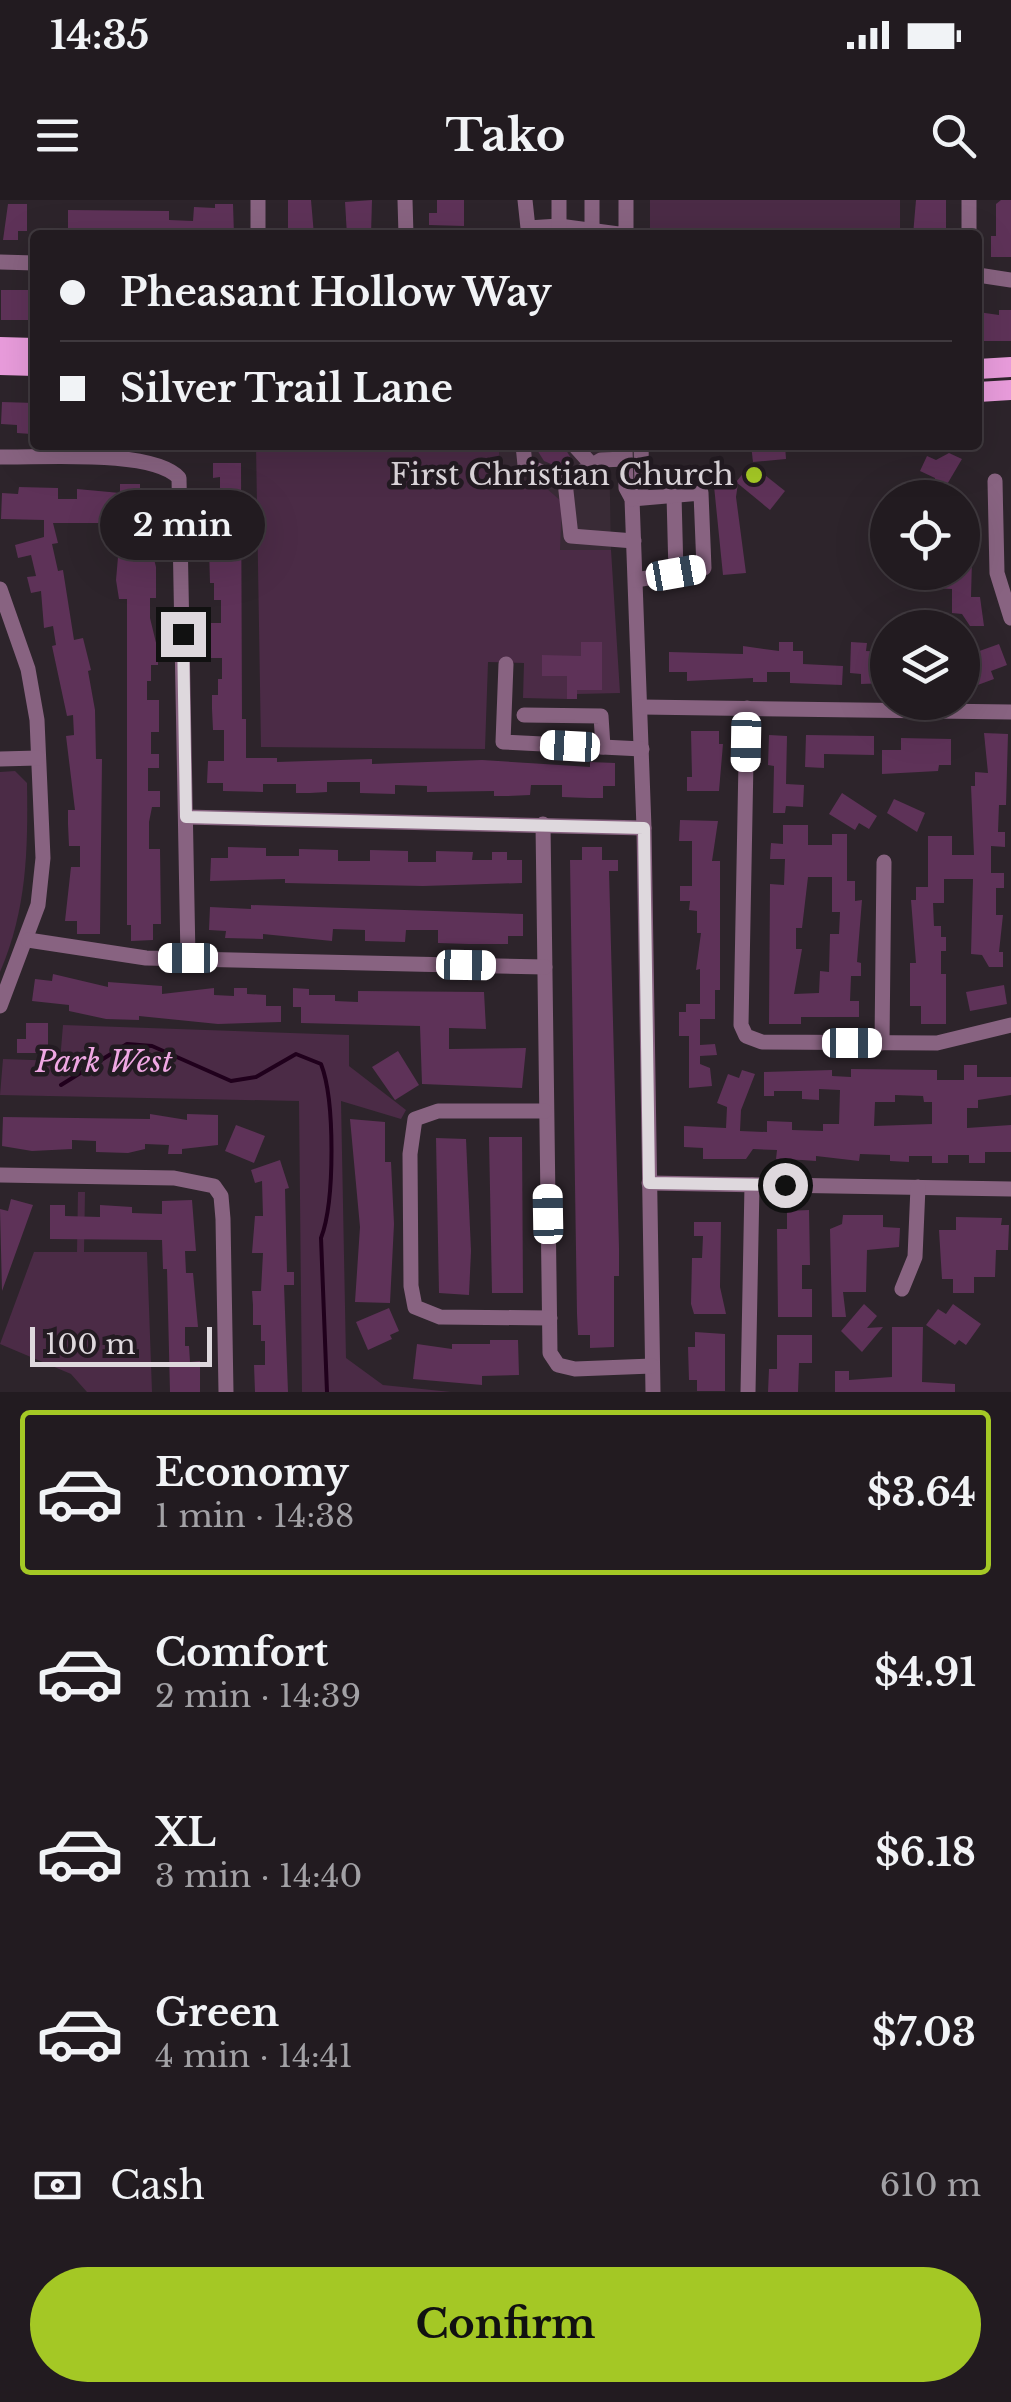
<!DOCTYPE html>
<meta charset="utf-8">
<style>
:root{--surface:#221b20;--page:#2a2429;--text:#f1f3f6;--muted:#a2a1a5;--line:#3f393e;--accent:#a4c825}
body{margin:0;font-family:"Libre Baskerville",serif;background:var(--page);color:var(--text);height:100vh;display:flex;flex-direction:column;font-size:38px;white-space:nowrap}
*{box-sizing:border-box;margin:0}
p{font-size:32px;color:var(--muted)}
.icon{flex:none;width:55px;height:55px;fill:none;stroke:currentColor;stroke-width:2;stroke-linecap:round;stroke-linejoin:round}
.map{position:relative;height:1192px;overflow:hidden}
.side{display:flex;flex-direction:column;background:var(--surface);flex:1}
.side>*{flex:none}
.top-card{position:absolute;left:30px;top:30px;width:952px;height:220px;border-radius:10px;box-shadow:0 10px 40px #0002,0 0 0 2px var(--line);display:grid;align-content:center;height:220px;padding:0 30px;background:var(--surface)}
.fabs{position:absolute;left:870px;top:280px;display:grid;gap:20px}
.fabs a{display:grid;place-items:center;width:110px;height:110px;border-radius:50%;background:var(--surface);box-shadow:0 10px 40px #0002,0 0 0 2px var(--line);font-size:50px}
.scale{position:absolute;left:30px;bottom:25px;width:182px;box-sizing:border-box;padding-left:10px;border:5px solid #ded8dd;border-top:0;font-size:28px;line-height:35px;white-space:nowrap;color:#ded8dd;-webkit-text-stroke:8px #231b22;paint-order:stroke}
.end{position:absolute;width:45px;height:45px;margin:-22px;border:12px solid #ded8dd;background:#111;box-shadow:0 0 0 5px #111}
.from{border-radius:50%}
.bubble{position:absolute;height:70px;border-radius:35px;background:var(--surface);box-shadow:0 10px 40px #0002,0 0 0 2px var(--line);font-size:32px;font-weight:700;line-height:70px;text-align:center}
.car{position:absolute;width:30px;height:60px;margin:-30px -15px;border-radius:12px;box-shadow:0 0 8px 2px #0007;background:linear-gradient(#fff 24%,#345 0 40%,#fff 0 76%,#345 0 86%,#fff 0)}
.top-card b{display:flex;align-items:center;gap:35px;height:95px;font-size:38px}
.top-card b+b{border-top:2px solid var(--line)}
.top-card i{width:25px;height:25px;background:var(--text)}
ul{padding:18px 0 0;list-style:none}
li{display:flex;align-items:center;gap:30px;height:165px;margin:0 20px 15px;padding:0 10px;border:5px solid transparent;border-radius:10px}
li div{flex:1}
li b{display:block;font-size:38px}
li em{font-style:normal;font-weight:700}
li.active{border-color:var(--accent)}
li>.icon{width:90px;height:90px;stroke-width:1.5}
.pay{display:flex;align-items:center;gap:25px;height:110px;padding:0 30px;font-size:38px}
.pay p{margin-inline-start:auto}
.action{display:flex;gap:20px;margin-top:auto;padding:20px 30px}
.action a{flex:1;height:115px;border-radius:60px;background:var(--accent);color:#111;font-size:40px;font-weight:700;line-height:115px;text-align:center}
.status{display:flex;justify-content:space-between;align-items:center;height:70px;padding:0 50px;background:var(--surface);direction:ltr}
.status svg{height:28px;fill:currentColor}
header{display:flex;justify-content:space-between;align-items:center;height:130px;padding:0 30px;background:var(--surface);font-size:45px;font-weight:700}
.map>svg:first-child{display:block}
.built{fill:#392b36}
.green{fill:#4b2b46}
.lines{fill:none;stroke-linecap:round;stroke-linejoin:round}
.stream{stroke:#20001c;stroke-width:4}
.building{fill:#5e3258;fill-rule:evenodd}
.minor{stroke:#886381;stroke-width:15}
.major{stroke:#e99cdc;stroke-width:20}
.route{stroke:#ded8dd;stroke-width:12}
.poi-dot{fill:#a4c825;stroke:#231b22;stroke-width:4}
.labels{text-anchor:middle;stroke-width:9;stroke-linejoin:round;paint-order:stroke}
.poi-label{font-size:30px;fill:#ded8dd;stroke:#231b22;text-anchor:end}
.park-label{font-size:30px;font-style:italic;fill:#efa7e3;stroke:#231b22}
</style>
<div class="status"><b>14:35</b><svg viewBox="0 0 49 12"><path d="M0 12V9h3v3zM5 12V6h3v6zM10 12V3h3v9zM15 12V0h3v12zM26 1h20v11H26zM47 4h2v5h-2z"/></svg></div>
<header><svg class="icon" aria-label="menu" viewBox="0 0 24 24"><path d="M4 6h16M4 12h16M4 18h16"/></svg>Tako<svg class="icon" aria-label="search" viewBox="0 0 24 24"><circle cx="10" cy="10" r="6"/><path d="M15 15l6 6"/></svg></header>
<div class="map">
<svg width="1011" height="1192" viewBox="0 0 1011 1192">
<rect width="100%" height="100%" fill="#2d242b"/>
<path class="built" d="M499,245H609L611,350H560L537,280L500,279Z"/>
<g class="green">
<rect x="650" y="0" width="250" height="35"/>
<path d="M256,245H499L500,279L537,280L562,302L560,350H611L620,493L577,494V490L602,489V443L582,442L581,456H542V476H567V499L523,498L524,463L488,462L485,549L261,547Z"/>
<path d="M15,571L27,583C28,650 27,709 0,772V572Z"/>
<path d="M63,825L349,835V866L406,910L401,919L341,901L346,1158L383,1185L451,1192H302L299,901L0,895L3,859L60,861Z"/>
<path d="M78,992H85L84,1052H147L152,1192H87L71,1174L0,1144L34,1052H77Z"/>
</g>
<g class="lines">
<path class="stream" d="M61,885L127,844L152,846L231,881L256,877L296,854L321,864C335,900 335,1001 321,1038L327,1192"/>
</g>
<g class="building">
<path d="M288,0H311L314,35H288Z"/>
<path d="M372,0L371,35H347L345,2Z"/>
<path d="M437,0H464V26L429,25V13H437Z"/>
<path d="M916,0H946V35H913Z"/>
<path d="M1001,0H1011V57H991V36H996V4Z"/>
<path d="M8,4H27V31H18V40H3Z"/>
<path d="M215,4H233L234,35H68V10L169,11V20L193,21L194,7L215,8Z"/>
<rect x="1" y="90" width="34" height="30"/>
<path d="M999,110H1011V141H978V112L999,115Z"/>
<path d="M2,202L35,203L31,234L17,233V225L1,224Z"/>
<path d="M534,245H563L572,260L563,269L544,261Z"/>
<path d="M751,245H785L786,259L753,262Z"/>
<path d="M949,253L962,259L939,298H934L935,278L920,271L927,256L936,260Z"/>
<path d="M213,263H241L242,519H246V558H277V562L372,559V564L482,560L590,567V562L615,563V586H603V598H589L562,597V585H531L530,595L508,596H494V591L427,592V586L395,585V594L360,593V582H327V592L310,593H296V584H263V592L223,591V583H207L208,561H224V530H213L212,509V495H218V479H222V458H211V423H221V400H214V383H210L209,348H221L220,312H210V299H220V277L213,278Z"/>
<path d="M751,264L785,291L770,310L736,282Z"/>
<path d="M738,283L736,297L746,373L723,375L714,286Z"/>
<path d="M120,284H140V294H155V329H144V351H152L156,367V398H150V418L158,451V465H151V481H147V500H159V532H151V554H159V568H148V591H160V607H152L149,622V649H160L161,724H153V740L131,741V725H127V399H119L116,380L121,323H53L58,343L52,344L58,371L63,370L74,440L83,438L91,470L88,471L95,510L96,559H102L100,734H77V721H65L71,667H80V646H69L68,624V610H75L66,536L74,535L73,515L67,516L52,446L56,445L53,426L44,428L41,391L31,393L27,377L36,376L31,355L18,358L15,345L44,337V320L1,319L2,293L18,294L19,287L58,288V299H77V289L120,293Z"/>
<path d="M962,323H973L971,397H980L984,426H970L962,414L952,413V389L933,388L934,372H962Z"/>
<path d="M581,442H602V490H577V499H567V476H542V455L581,456Z"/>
<path d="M779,442H793V451H803V464L843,466L842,485L790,483V472H767V482H753V478L687,481V472H669V452L743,454V446L779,451Z"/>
<path d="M851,442L867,443L866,451L888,452V483L861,484V474L850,473Z"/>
<path d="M999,444L1007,465L991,471L994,479L975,486L970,472L977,470L971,454Z"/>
<path d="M691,531H719V544H723L719,591H687V577H692Z"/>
<path d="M984,533L1008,534L1006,605H999L998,632H1005V647L991,646V673H1004V688H996V715H1003L999,752H1003V767H989L982,755L971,754L973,679H944V703H933L934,726H941V737H946V751H941V774H946V824H921V806H910V763H916L911,700H916V687H928V636H952V655H974L971,586H975V572L988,573Z"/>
<path d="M769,535L787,536L786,584L804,585L803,607L786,606L785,613H773L774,566L768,565Z"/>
<path d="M806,535L874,536V555L824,554V568L805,567Z"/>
<path d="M901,538L951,539V565H939L938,571L882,574V550H901Z"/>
<path d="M842,593L877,616L869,629L859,623L855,630L829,614Z"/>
<path d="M894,599L925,613L917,632L887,613Z"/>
<path d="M680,620L718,621L712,661H720V790H715V819H700V845L715,844L717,855L700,856V864L710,868L712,886L689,888V836H679V812H686V804H700V769L696,770L701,733H697V711L689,710L690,701H680V686H692V641H679Z"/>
<path d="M783,625H808V645H832V634H847V681H855V701L862,700L857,762L861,763V776H851L850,801H859V817H801V824H769L770,684L784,685L785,659H770L771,643L783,644ZM808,677H832V712H840L839,734H830L829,772L820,771L819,793L794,794L802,749H796V728H802Z"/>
<path d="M228,647L266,648V656H299V649L338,650V661H370V650L408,651V662H436V651L473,652L472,660H492V652H507V660H522V683L423,686L285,683V679L210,681L211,658H228Z"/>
<path d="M582,647H602V660H618V671H609L619,1048V1076H614V1147L590,1148V1135H578L577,1114L570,660H582Z"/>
<path d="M251,705L523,714V736H508V744H468L438,743V730H406L405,742L365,741V730L333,729L332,741L263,734V739L225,738L226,731L209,730L210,707L251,709Z"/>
<path d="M53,774L108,787V782L162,786V794L214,788V795L234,796V788H247V794L266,795V806H281V822L218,824L139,816V820L106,819L69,811V805L32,801L35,779L52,781Z"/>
<path d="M1004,785L1007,804L970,811L966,792Z"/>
<path d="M293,788L309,789V795H335V801L358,802V791L484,792L486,829L449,828V849L526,848L522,888L422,884L420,826L301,823V807H293Z"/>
<path d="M26,823H48V853H17V839H26Z"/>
<path d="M398,851L419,885L395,900L372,867Z"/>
<path d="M964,865H977V877H1011V895L978,900V908H967V928L1011,925V952H985V963H969V955H948V963H932V956H909V962L890,961V955L860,954L859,961L816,956V961L802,960L776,959L777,950L753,949L746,959H703V948L684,947V926L726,928L727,907L717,903L728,874L739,878L742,870L755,874L741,910L740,931L767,932V921L792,922V930L823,931V924H839L840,890L819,889V900L802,899V891H774V896H764V872L832,870V876L851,877V869L937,870V880H964ZM895,895L923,896L924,902H932V924L874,926L875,902H895Z"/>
<path d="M150,914L187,920V914L218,915V945L182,949V954H168L169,945L145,944V949L128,953L96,952V941L72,940V949L32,951L2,946L3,917L150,919Z"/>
<path d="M350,919L385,922V962H391L394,1024L390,1103L355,1102L360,1027Z"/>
<path d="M236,925L265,936L254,963L225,951Z"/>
<path d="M489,937H522L523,1093H492Z"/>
<path d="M436,938L466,939L471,1051L469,1095L439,1093Z"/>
<path d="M280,960L289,988L285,989L287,1072H294V1085H284L288,1192H255L254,1165H265V1141H261V1125H253V1105L252,1091H261L263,1053H252L255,1016H263L262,981L255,983L251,970Z"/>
<path d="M11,999L33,1005L2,1091L0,1009L8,1011Z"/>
<path d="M192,1000L196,1051H185L186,1073H193L198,1127H185V1146H189L190,1162L200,1161V1192H170L167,1069H163L162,1040L50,1039V1005H65V1016L100,1017V1005L132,1007V1013L162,1014V1001Z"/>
<path d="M809,1010L810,1065H802V1089H812V1117H778L777,1029H787V1011Z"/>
<path d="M843,1015H883V1027L900,1028L899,1047L867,1050L866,1092H843L846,1117H832L830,1029L842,1024Z"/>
<path d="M956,1017L1002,1018L1001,1025H1009L1008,1050H996L995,1077H974V1093H953V1079H942L939,1030H956Z"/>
<path d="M694,1022H721L720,1087L726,1114H694L691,1104L692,1058H702L703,1036H694Z"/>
<path d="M864,1104L877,1116L867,1128L883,1127L862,1152L841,1131Z"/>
<path d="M953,1104L981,1124L966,1145L959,1140L955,1145L926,1125L938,1109L946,1114Z"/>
<path d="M389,1108L399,1131L390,1135L392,1139L368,1150L356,1122Z"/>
<path d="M892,1127H923L922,1182L955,1184V1192H835V1171H849V1180L892,1177Z"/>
<path d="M695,1132L725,1134V1191H697V1180H689L688,1147H695Z"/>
<path d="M777,1135H812V1163H799L798,1192H768L769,1169H777Z"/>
<path d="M490,1140H518L519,1175L482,1176V1185L413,1179L417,1144L452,1149V1144H490Z"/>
</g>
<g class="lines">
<g class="minor">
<path d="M258,0V35"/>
<path d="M405,0L406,35"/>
<path d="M525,0L528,28L559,26L626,35V0"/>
<path d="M559,0V26"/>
<path d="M592,0V30"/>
<path d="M969,0V35"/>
<path d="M0,62L35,63"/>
<path d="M978,75L1011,80"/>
<path d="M523,245L525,265L565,282L571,336L634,341"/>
<path d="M574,245L592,265"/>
<path d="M625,245L626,288L632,299L644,628L653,1192"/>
<path d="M0,257C41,258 153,249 179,278L188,758"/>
<path d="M995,281L997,373L1011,418"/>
<path d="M565,282L601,260L625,259"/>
<path d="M674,295L676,373"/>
<path d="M632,299L701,293L704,368L636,380"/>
<path d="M632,299L642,286L641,245"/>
<path d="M0,389L28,469L37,520L43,658L38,705L0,806"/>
<path d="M506,464L503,542L642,549"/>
<path d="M641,507L1011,512"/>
<path d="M747,508L741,825L746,836L762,842L937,843L1011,825"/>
<path d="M524,515L601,516L603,547"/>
<path d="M0,559L38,558"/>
<path d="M186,617L644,628"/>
<path d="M543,624L550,1153L558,1165L575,1169L652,1166"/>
<path d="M28,740L146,758L545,767"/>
<path d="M882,843L884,662"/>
<path d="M545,911H438L415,919L410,954L411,1086L415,1107L440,1117L550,1118"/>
<path d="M0,975L174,978L214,986L221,996L223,1019L226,1192"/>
<path d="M649,983L1011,989"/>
<path d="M902,1089L915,1057L918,987"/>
<path d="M748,1192L752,985"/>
</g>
<g class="major">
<path d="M0,147L35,148"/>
<path d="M0,165L35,166"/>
<path d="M978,169L1011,167"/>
<path d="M978,192L1011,190"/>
</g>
</g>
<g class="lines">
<path class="route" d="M183,434L186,617L644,628L649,983L785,985"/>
</g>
<circle class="poi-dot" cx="754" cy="275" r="10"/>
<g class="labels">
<g class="poi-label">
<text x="734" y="285">First Christian Church</text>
</g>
<g class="park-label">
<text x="104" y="872">Park West</text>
</g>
</g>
</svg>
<div class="fabs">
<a><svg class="icon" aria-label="locate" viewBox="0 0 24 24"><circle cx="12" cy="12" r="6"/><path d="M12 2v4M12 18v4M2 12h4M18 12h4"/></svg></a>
<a><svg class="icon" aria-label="layers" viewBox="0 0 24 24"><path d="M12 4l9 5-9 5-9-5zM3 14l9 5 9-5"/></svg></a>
</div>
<div class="scale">100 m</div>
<i class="end from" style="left:785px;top:985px"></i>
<i class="end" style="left:183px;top:434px"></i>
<div class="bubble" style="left:100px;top:290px;width:165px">2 min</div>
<i class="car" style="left:676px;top:373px;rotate:80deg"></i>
<i class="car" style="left:746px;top:542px;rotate:181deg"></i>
<i class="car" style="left:570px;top:546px;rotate:273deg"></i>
<i class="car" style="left:188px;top:758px;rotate:270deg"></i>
<i class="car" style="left:466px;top:765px;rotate:91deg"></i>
<i class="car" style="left:852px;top:843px;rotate:90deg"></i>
<i class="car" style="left:548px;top:1014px;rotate:359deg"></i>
<div class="top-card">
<b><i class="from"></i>Pheasant Hollow Way</b>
<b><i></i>Silver Trail Lane</b>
</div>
</div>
<section class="side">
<ul>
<li class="active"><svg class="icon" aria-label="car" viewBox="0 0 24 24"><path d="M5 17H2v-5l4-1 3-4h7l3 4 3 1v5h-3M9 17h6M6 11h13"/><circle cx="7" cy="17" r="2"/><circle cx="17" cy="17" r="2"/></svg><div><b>Economy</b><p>1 min · 14:38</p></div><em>$3.64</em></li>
<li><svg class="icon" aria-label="car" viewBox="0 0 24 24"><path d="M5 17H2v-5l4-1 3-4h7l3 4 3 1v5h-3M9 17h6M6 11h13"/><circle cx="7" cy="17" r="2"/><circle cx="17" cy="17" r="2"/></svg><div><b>Comfort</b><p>2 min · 14:39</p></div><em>$4.91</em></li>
<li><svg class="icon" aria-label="car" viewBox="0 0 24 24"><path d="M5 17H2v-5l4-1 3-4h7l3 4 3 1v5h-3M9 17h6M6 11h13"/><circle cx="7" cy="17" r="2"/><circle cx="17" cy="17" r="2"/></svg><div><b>XL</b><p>3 min · 14:40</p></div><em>$6.18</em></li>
<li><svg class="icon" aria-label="car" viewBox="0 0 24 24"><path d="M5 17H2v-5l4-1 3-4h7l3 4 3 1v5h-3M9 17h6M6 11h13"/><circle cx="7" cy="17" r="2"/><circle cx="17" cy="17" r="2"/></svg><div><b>Green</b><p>4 min · 14:41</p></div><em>$7.03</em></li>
</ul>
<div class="pay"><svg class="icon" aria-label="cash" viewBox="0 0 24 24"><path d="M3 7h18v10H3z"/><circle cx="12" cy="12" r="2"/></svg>Cash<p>610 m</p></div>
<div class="action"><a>Confirm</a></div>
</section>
